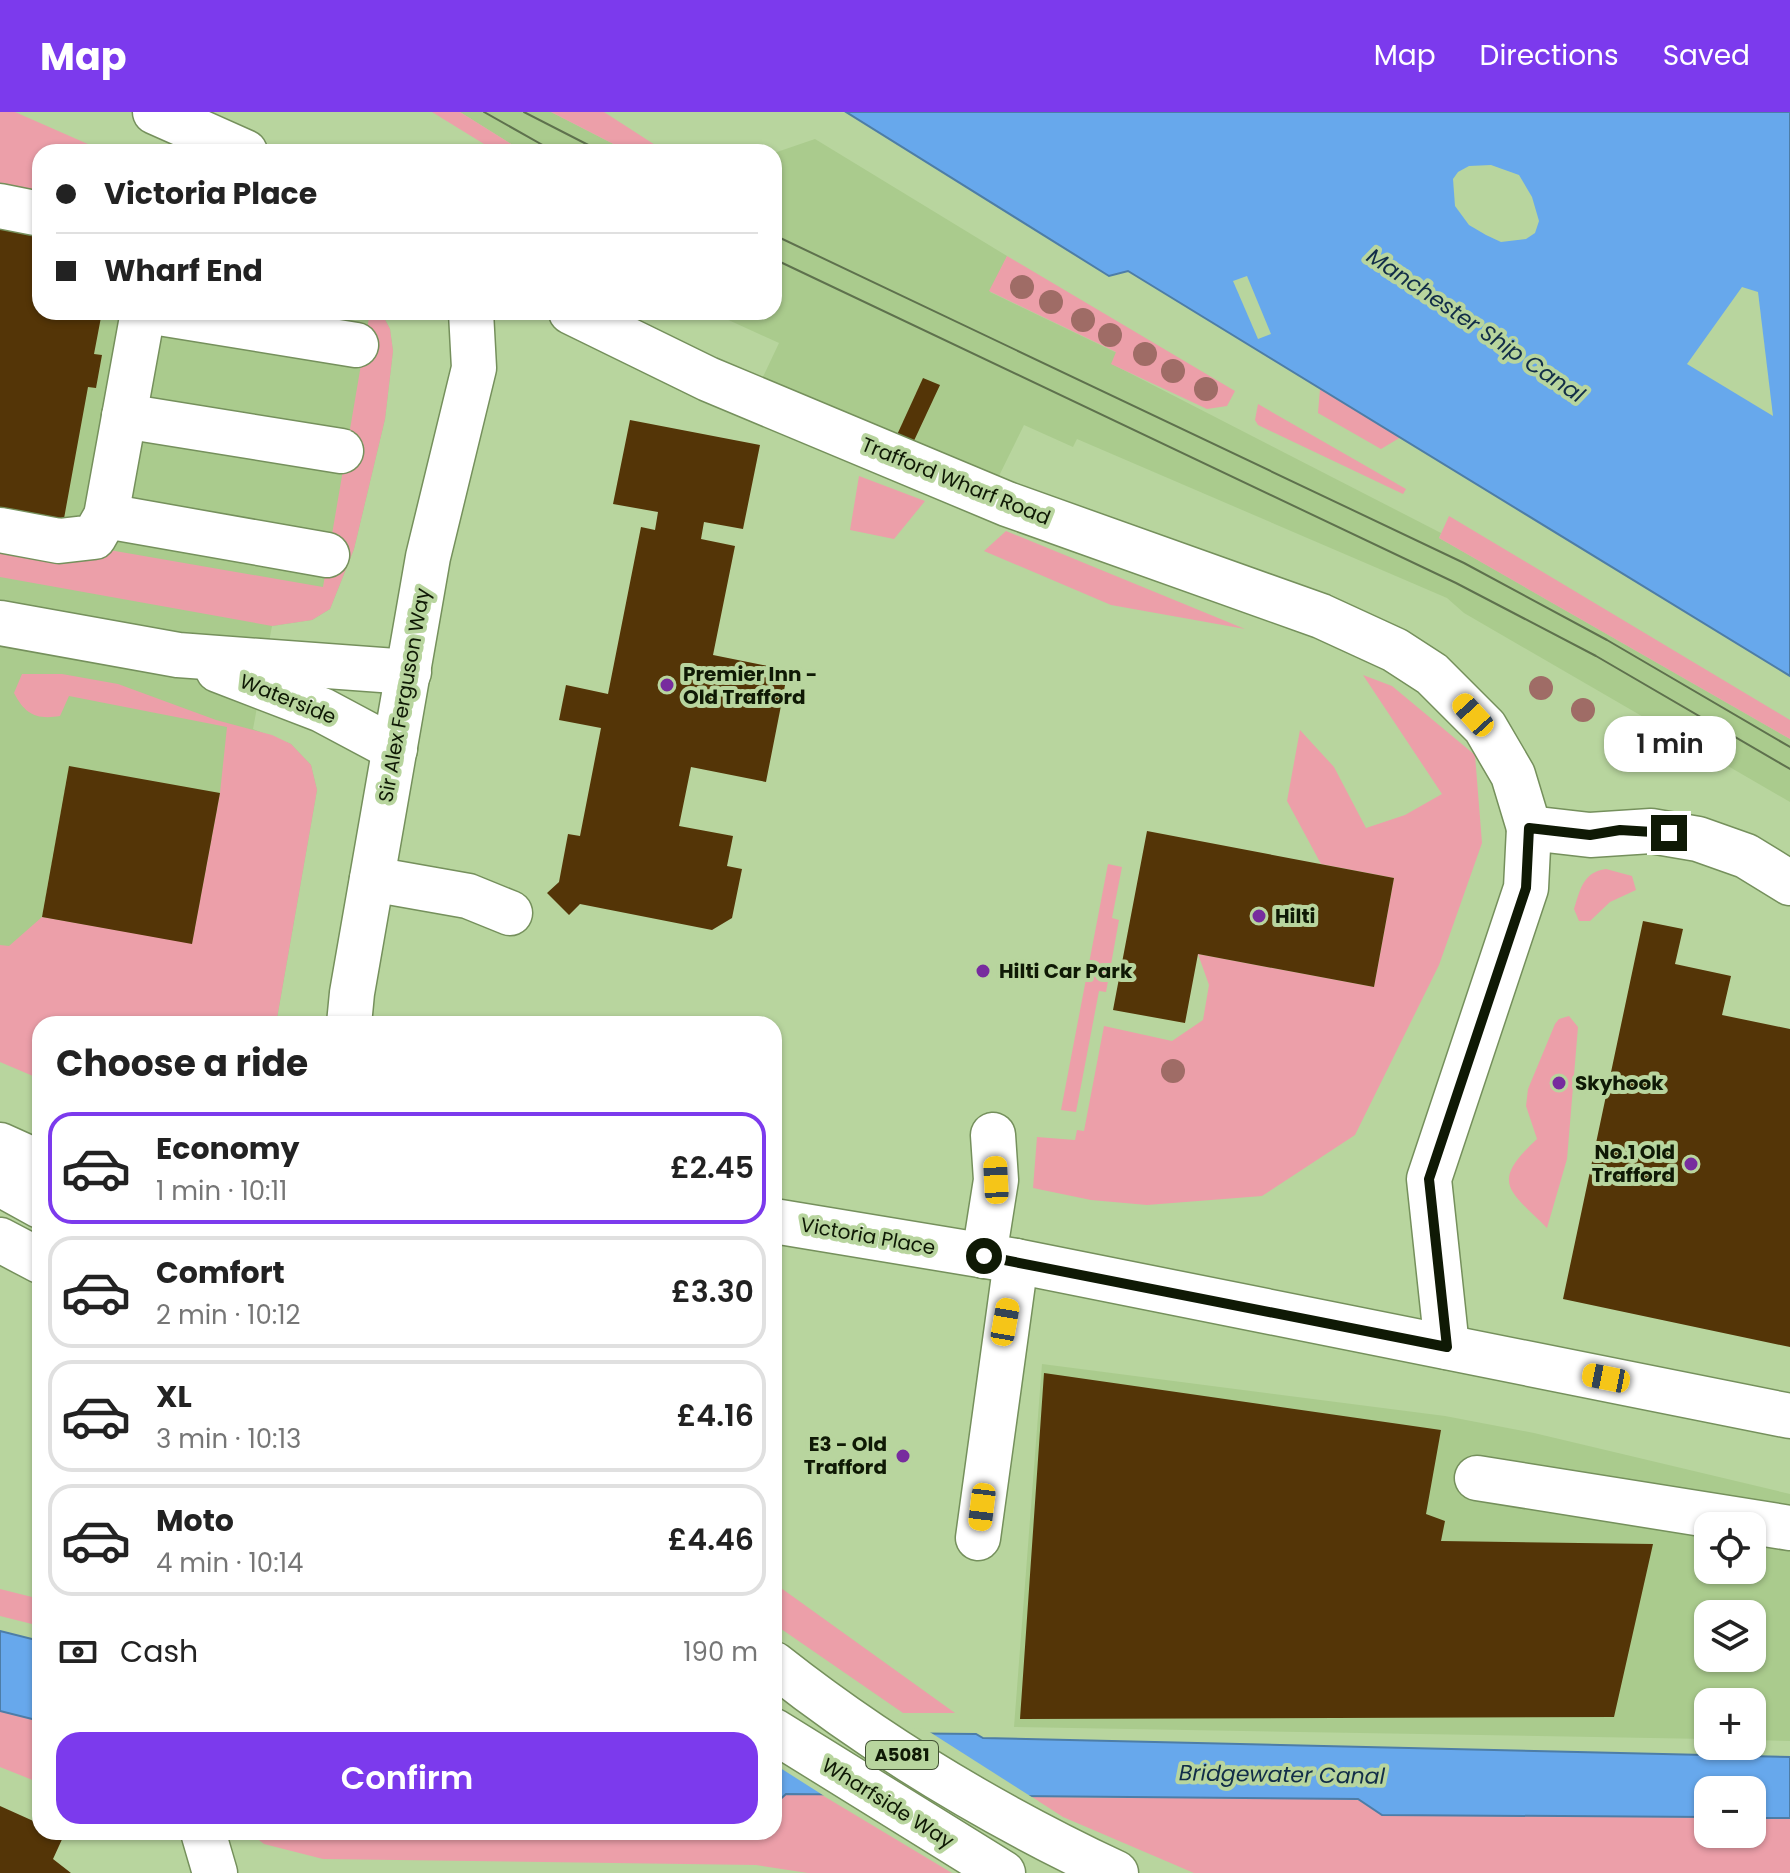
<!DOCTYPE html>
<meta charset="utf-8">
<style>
:root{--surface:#fff;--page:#f2f2f2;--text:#222;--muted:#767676;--line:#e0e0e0;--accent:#7c3aed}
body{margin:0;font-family:Poppins,sans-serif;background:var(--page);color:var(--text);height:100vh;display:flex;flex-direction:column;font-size:30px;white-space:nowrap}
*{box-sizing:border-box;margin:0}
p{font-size:26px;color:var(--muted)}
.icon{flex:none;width:44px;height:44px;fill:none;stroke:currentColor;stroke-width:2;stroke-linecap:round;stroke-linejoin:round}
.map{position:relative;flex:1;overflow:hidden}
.side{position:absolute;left:32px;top:904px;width:750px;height:824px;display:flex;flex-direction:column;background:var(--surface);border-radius:24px;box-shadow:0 2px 6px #0004}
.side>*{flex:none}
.hud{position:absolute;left:32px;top:32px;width:750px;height:176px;border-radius:24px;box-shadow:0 2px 6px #0004;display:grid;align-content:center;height:176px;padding:0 24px;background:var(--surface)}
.buttons{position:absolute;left:1694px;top:1400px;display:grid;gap:16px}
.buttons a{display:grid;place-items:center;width:72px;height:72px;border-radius:16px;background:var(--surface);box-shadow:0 2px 6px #0004;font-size:40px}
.end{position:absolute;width:36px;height:36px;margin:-18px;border:10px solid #0f1905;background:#fff;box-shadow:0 0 0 4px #fff}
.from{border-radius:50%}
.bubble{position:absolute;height:56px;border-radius:24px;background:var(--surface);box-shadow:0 2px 6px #0004;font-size:26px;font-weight:600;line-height:56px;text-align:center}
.car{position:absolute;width:24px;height:48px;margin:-24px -12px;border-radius:10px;box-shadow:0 0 6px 2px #0007;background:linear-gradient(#f5c518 24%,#345 0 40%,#f5c518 0 76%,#345 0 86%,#f5c518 0)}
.hud b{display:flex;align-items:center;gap:28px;height:76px;font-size:30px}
.hud b+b{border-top:2px solid var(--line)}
.hud i{width:20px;height:20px;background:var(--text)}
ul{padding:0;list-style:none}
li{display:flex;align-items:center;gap:24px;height:112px;margin:0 16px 12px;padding:0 8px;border:4px solid var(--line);border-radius:24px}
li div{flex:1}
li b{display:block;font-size:30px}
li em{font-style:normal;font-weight:600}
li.active{border-color:var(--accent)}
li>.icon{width:72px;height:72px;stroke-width:1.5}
h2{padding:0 24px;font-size:36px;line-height:96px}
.pay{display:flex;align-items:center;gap:20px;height:88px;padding:0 24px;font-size:30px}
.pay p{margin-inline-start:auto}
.button{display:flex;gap:16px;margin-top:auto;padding:16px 24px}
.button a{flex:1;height:92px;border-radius:24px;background:var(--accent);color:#fff;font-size:32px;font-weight:600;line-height:92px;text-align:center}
header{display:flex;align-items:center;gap:48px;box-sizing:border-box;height:112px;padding:0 40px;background:var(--accent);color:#fff}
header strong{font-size:38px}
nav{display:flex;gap:44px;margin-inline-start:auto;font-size:28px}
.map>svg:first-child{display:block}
.built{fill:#aacb8d;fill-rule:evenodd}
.green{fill:#ec9fa9}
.water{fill:#67a8ec;stroke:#4d7da7;stroke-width:2}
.pier{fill:#b8d59e}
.building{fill:#543507}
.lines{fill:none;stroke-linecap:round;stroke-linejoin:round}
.minor-casing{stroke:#75905c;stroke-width:47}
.highway-casing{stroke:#75905c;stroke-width:47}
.minor{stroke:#fff;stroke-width:44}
.highway{stroke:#fff;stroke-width:44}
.tram{stroke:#5e714d;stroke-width:2}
.tree{fill:#9f6c66}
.route{stroke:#0f1905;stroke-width:10}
.poi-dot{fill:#772c9e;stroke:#b8d59e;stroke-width:3}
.labels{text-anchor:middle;stroke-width:8;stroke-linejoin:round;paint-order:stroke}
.shield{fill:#b8d59e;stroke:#425133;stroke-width:2}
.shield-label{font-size:18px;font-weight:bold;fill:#0f1905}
.street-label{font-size:20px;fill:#0f1905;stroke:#b8d59e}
.poi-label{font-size:20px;font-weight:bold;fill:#0f1905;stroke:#b8d59e;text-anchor:start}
.water-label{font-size:22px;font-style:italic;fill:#122d48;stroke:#b8d59e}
</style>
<header>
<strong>Map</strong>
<nav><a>Map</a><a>Directions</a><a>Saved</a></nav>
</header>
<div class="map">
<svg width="1790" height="1761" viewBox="0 0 1790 1761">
<rect width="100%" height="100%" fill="#b8d59e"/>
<g class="built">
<path d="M460,0H551L629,40H524Z"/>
<path d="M0,11L40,40V200H381L390,217L393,239L385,307L354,437L330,497L312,508L272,514L253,617L291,632L311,653L317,678L276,912L0,888Z"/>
<path d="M815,27L1007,144L990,180L1117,241L1112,252L1441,421L1439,426L1790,627V690L1464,501L1447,486L1077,327L1073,335L1024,313L997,368L761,269L779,231L711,200H774V41Z"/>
<path d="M1042,1252L1445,1304L1534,1321L1790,1382V1629L1752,1628V1590H1708V1627L1014,1615ZM1708,1414H1752V1458H1708ZM1708,1502H1752V1546H1708Z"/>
</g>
<g class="green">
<path d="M0,0H15L106,40H40V81L0,73Z"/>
<path d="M432,0H460L524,40H497Z"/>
<path d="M551,0H604L666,40H629Z"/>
<path d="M1007,144L1235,279L1227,294L1207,297L1111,252L1116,240L989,179Z"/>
<path d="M370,200H381L390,217L393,239L385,307L354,437L330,497L312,508L272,514L0,465V419L323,475Z"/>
<path d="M1320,277L1401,325L1381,337L1318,301Z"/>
<path d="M1258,292L1406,377L1403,382L1258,313L1255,308Z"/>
<path d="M859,364L925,389L894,427L850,418Z"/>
<path d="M1449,404L1790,608V627L1439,426Z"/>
<path d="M1006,419L1245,517L1111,493L984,439Z"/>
<path d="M22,562H62L118,572L216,608L272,623L291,632L311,653L317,678L276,912H40V967L0,950V833L9,834L42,805L192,831L220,681L227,615L69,584L60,604C36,608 25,602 14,581Z"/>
<path d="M1363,563L1392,574L1475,643L1482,731L1439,853L1355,1023L1262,1084L1147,1093L1091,1088L1033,1076L1037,1025L1075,1028L1077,1018L1084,1019L1104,914L1172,929L1203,908L1209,873L1198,842L1374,875L1394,766L1321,752L1287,689L1300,618L1334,655L1366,716L1405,703L1442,682Z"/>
<path d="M1108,752L1122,755L1112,806L1119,808L1106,880L1099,879L1076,1000L1061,998Z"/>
<path d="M1606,757L1632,764L1636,778L1610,790L1590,809H1579L1574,797C1580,778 1583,760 1606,757Z"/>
<path d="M1569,904L1578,915L1567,1047L1547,1116C1508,1077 1490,1071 1537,1027L1526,994L1528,977L1555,912L1559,907Z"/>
<path d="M774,1471L955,1601H903L774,1512Z"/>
<path d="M0,1477L40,1487V1514L0,1504Z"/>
<path d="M0,1599L40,1609V1671L0,1655Z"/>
<path d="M786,1682L822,1683L952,1761H808L756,1753L323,1747L264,1732L249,1720H774V1693Z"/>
<path d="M1032,1685L1358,1687L1382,1703L1708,1705V1722H1752V1706H1790V1761H1194L1063,1705Z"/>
</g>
<g class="water">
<path d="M846,0H1790V564L1128,159L1109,164Z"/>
<path d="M0,1519L40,1529V1609L0,1599Z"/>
<path d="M774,1620L976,1622L983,1626L1790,1645V1706H1752V1678H1708V1705L1382,1703L1358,1687L786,1682L774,1693Z"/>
</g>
<g class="pier">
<path d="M1491,53L1519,63L1532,85L1539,109L1535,121L1526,127L1501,130L1486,123L1469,113L1455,94L1453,67L1458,60L1469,54Z"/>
<path d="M1247,164L1271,222L1258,227L1233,169Z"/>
<path d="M1742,175L1758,180L1773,304L1687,252Z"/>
<path d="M774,1616L925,1617L1038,1689L829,1687L774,1652Z"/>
</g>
<g class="building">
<path d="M0,113L40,120V200H102L94,242L102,243L96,276L88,275L63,412L0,401Z"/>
<path d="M923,266L940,273L912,333L896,325Z"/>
<path d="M630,308L760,333L743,417L704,410L701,427L735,434L713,543L788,558L766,670L691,655L679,714L733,724L727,754L742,757L732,806L712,818L580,792L569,803L547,781L559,770L568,722L580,724L601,616L559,608L566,573L608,582L641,415L655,418L658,400L613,392Z"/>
<path d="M69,654L220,681L192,832L42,805Z"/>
<path d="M1147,719L1394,766L1374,875L1198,842L1185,911L1113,898Z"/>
<path d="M1643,809L1683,817L1675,852L1731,864L1722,903L1790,917V1235L1563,1187Z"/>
<path d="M1044,1261L1441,1318L1426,1402L1445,1409L1441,1429L1653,1432L1614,1605L1020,1607Z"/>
<path d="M0,1694L40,1712V1720L64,1723L53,1747L71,1761H0Z"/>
</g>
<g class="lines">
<g class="minor-casing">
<g id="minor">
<path d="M155,0L245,40"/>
<path d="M0,94L40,102"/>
<path d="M153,200L356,233"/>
<path d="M571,200L708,267L1007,392L1321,504L1395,538L1432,562L1485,615L1513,663L1529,716"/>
<path d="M124,304L341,339"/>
<path d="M106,404L327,443"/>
<path d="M0,418L59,429L94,425L106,404L143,200"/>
<path d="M0,511L178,543L409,560"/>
<path d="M218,558L322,598L395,637"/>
<path d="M372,767L468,784L510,801"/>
<path d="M349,912L352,881L428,445L474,256L471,200"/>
<path d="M774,1109L1016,1149L1790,1304"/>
<path d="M984,1144L996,1068L993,1023"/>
<path d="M1447,1235L1429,1067L1526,776L1529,716L1590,723L1651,719L1698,727L1746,744L1790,771"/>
<path d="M1477,1366L1790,1416"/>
<path d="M978,1426L1016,1149"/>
<path d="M203,1720L215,1761"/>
</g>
</g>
<g class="highway-casing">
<g id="highway">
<path d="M0,1033L40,1051"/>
<path d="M0,1072L40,1094"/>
<path d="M0,1128L40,1149"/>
<path d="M774,1552C879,1635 995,1704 1116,1761"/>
<path d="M774,1619L1003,1761"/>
</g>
</g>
<use href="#minor" class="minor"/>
<use href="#highway" class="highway"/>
<g class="tram">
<path d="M484,0L555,40"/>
<path d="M524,0L602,40"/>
<path d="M774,123L1464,451L1607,528L1790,635"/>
<path d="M774,147L1456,471L1596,544L1790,657"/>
</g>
</g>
<g class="tree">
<circle cx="1022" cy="175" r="12"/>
<circle cx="1051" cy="190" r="12"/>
<circle cx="1083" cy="208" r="12"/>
<circle cx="1110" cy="223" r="12"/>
<circle cx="1145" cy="242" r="12"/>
<circle cx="1173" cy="259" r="12"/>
<circle cx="1206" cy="277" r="12"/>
<circle cx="1541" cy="576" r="12"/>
<circle cx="1583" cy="598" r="12"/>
<circle cx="1631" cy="624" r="12"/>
<circle cx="1672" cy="646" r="12"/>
<circle cx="1173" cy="959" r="12"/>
</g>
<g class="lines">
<path class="route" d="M984,1144L1447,1235L1429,1067L1526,776L1529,716L1590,723L1620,718L1669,721"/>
</g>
<g class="poi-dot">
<circle cx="667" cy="573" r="8"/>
<circle cx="1259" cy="804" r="8"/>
<circle cx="983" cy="859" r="8"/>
<circle cx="1559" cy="971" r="8"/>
<circle cx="1691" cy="1052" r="8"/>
<circle cx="903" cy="1344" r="8"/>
</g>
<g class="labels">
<rect class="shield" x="866" y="1629" width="72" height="28" rx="6"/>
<g class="shield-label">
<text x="902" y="1649">A5081</text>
</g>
<g class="street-label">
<text transform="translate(956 369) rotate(22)" y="7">Trafford Wharf Road</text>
<text transform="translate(404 583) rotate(-80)" y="7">Sir Alex Ferguson Way</text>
<text transform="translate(288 587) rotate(22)" y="7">Waterside</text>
<text transform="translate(868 1124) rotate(10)" y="7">Victoria Place</text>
<text transform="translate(888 1691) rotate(32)" y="7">Wharfside Way</text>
</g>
<g class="poi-label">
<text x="683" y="569">Premier Inn -<tspan x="683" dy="23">Old Trafford</tspan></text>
<text x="1275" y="811">Hilti</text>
<text x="999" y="866">Hilti Car Park</text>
<text x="1575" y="978">Skyhook</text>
<text x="1675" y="1047" text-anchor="end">No.1 Old<tspan x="1675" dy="23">Trafford</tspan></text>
<text x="887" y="1339" text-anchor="end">E3 - Old<tspan x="887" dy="23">Trafford</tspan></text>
</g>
<g class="water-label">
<text transform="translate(1476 213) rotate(34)" y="8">Manchester Ship Canal</text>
<text transform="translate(1282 1662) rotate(1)" y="8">Bridgewater Canal</text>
</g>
</g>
</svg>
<div class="buttons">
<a><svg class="icon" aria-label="locate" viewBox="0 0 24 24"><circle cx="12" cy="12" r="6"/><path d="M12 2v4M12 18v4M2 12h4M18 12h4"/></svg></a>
<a><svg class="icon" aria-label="layers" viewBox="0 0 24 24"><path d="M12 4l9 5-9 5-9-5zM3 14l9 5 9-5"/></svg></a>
<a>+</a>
<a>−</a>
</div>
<i class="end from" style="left:984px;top:1144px"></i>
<i class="end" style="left:1669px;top:721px"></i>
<div class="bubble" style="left:1604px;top:604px;width:132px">1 min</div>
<i class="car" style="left:1473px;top:603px;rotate:318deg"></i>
<i class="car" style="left:996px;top:1068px;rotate:357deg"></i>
<i class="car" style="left:1005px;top:1210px;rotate:10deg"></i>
<i class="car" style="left:1606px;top:1266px;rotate:281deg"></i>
<i class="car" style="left:982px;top:1395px;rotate:187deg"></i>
<div class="hud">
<b><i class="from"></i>Victoria Place</b>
<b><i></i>Wharf End</b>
</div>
<section class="side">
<h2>Choose a ride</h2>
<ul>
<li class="active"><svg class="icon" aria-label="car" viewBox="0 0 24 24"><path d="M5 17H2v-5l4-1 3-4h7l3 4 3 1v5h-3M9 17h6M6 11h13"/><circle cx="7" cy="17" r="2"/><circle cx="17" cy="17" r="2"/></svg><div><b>Economy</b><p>1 min · 10:11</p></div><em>£2.45</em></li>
<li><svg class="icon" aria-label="car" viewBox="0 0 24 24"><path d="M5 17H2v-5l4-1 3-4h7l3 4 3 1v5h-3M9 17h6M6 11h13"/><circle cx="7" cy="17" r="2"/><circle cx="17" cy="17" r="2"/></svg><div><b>Comfort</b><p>2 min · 10:12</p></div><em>£3.30</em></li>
<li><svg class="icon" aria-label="car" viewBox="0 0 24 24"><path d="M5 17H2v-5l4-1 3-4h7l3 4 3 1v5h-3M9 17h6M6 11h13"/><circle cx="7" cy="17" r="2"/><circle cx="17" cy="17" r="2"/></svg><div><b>XL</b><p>3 min · 10:13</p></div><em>£4.16</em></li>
<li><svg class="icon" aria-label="car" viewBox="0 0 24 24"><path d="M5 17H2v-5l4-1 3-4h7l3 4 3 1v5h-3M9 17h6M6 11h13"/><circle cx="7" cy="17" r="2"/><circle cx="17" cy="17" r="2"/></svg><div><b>Moto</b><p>4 min · 10:14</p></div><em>£4.46</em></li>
</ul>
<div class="pay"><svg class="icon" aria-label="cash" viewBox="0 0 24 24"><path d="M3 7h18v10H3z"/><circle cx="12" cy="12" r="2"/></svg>Cash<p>190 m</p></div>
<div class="button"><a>Confirm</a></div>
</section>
</div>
